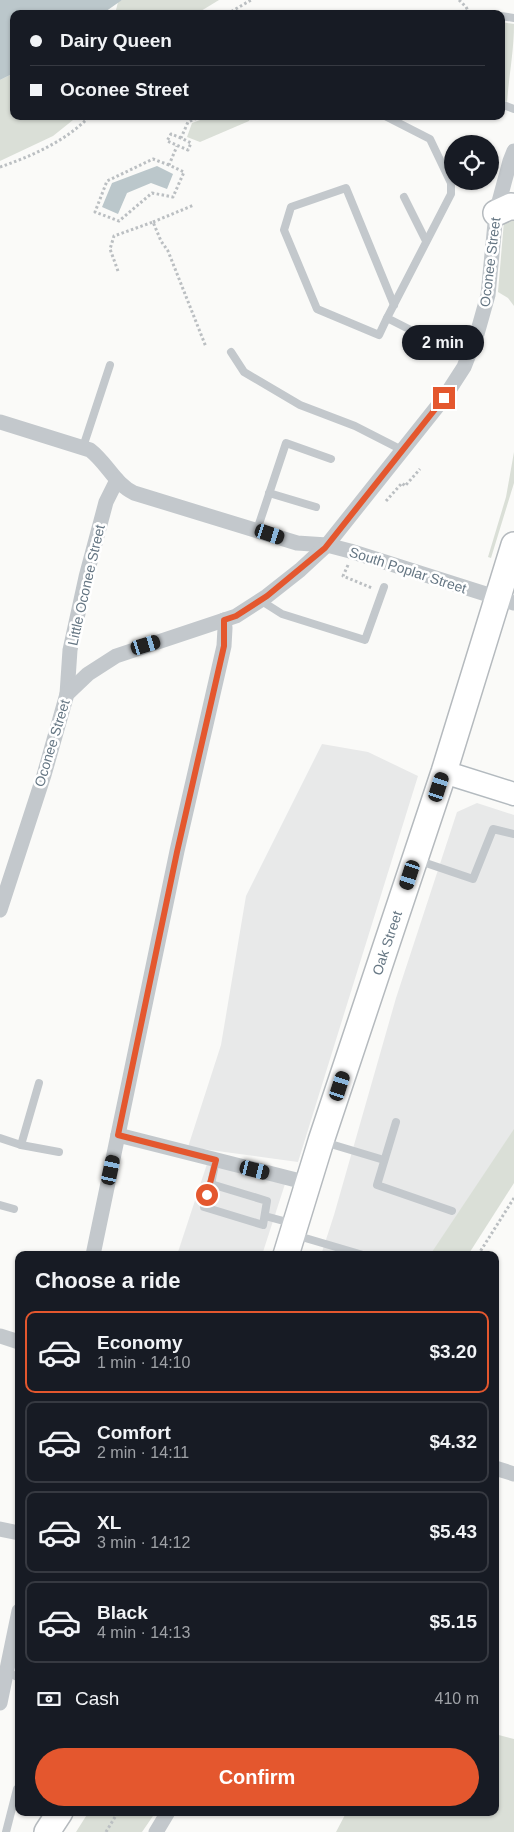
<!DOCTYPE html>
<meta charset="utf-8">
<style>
:root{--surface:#171b24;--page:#242831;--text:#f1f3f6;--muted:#9ea1a6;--line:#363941;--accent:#e4572e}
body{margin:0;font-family:Helvetica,sans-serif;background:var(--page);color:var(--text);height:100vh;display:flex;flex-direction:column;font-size:19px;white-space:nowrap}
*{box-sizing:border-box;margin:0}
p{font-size:16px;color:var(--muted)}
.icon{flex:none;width:28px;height:28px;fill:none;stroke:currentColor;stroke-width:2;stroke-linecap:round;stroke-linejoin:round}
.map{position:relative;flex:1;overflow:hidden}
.sheet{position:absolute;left:15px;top:1251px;width:484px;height:565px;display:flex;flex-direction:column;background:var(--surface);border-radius:10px;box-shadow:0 1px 4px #0004}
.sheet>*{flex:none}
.top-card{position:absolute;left:10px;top:10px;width:495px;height:110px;border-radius:10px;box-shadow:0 1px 4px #0004;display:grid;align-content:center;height:110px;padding:0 20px;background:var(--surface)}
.buttons{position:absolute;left:444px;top:135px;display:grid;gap:10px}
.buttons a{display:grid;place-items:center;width:55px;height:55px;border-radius:50%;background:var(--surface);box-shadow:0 1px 4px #0004;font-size:25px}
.end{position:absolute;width:22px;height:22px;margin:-11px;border:6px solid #e4572e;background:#fff;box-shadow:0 0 0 2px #fff}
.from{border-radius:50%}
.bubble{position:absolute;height:35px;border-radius:18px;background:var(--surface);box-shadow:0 1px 4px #0004;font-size:16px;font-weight:800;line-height:35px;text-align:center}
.car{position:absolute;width:15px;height:30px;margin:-15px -8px;border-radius:6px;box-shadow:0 0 4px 1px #0007;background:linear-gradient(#222 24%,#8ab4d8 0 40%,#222 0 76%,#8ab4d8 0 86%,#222 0)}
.top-card b{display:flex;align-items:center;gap:18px;height:48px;font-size:19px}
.top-card b+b{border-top:1px solid var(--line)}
.top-card i{width:12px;height:12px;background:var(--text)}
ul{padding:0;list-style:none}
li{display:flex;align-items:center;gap:15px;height:82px;margin:0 10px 8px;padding:0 10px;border:2px solid var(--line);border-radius:10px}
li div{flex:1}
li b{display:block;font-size:19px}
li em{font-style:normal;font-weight:800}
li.current{border-color:var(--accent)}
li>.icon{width:45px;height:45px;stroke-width:1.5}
h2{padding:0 20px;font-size:22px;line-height:60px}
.pay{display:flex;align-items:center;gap:12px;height:55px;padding:0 20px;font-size:19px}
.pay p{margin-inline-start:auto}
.cta{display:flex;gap:10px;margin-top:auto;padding:10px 20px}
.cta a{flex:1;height:58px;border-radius:30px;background:var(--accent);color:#fff;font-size:20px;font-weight:800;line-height:58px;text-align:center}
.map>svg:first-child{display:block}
.built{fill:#e8e9e9}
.green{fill:#dadfd7}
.water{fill:#bbc7cb}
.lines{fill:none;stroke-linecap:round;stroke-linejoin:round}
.secondary-casing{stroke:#b3babf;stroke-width:25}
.primary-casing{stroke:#b5babe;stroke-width:28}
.path{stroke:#bbbfc2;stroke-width:3;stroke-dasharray:2.5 2.5;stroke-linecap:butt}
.lane{stroke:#c3c8cc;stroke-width:8}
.street{stroke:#c3c8cc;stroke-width:15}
.secondary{stroke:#fff;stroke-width:22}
.primary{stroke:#fff;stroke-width:25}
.route{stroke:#e4572e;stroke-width:6}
.labels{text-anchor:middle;stroke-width:5;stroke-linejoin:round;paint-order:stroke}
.street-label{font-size:14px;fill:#657683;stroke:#fff}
</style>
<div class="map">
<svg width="514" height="1832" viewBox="0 0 514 1832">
<rect width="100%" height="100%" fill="#fafaf8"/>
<g class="built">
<path d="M322,744L368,752L418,776L298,1162L188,1147L221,1045L246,896Z"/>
<path d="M477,803L514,815V1159L454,1255H321L334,1215L396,998L457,812Z"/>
<path d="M207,1164L285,1184L262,1255H177Z"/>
</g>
<g class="green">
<path d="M122,0H219L196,14H115L118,2Z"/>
<path d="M501,22L514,24C514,50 509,76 507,102L501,98Z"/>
<path d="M14,73V116H78L53,136L0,161V80Z"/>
<path d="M211,116H251L249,121L200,142L187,137L192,123Z"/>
<path d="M514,216V306L508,298L498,292L504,221Z"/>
<path d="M514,452V483L491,558L488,557L506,497Z"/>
<path d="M514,1129V1183L468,1255H430Z"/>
<path d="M495,1734L514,1739V1832H336L346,1813L495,1812Z"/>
<path d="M88,1813V1812L155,1813L142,1832H76Z"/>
</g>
<g class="water">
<path d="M0,0H122L102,14H14V73L0,80Z"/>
<path d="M157,166L173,174L167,189L151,183L127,193L118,214L102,207L112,183Z"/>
</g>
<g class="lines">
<g class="secondary-casing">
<path id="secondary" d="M444,772L514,794"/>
</g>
<g class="primary-casing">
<g id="primary">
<path d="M496,213L511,206L514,207"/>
<path id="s1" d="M286,1255L321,1141L444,772L514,545"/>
<path d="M47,1832L60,1812"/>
</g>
</g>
<g class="path">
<path d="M459,0L466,7L470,14"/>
<path d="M227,14L251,0"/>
<path d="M181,138L171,134L167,141L188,150L191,143L181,138L188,122L201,116"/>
<path d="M169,165L153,159L107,181L95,212L119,221L152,193L173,197L184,172L169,165L177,146"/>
<path d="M0,167C32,156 66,141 90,116"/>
<path d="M153,222L194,205"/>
<path d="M118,271L110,249L114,236L153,222L161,241L168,251L206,347"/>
<path d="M386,501L402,483L405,486L420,469"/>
<path d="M348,565L343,576L372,588"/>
<path d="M478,1255L514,1198"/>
<path d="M106,1832L118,1812"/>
</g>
<g class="lane">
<path d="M501,16L514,18"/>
<path d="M501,104L514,109"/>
<path d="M385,116L430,139L451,183V194L387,318L468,359"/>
<path d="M404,197L426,241"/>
<path d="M387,318L379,335L317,309L284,230L291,207L346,188L394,305"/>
<path d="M231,352L244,372L300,405L355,426L402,450"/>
<path d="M83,447L110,365"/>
<path d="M269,493L316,507"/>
<path d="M257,530L286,443L331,459"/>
<path d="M260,600L282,614L365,640L384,587"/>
<path d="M417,860L473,879L493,829L514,834"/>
<path d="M396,1122L377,1185L452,1211"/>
<path d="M0,1138L21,1145L59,1152"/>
<path d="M324,1142L384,1160"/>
<path d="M21,1145L39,1083"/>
<path d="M211,1184L267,1201L263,1225L204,1207Z"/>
<path d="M211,1184L216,1160"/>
<path d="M0,1205L14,1209"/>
<path d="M265,1216L291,1223"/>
<path d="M295,1235L363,1255"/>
<path d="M6,1671L19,1678"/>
<path d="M6,1832L17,1789H19"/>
</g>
<g class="street">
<path d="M0,422L90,450C107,463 115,484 134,493L297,543L327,545L350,551L514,603"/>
<path d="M67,694L70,650L86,577L106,502L117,480"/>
<path d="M0,910L44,775L67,694L88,674L116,656L236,616L267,596L300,570L327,545L444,398L464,367L477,334L488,295L496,213L510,161L514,151"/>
<path d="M118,1135L308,1183"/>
<path d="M93,1255L177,851L224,646L225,628L224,620"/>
<path d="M0,1336L19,1342"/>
<path d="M495,1468L514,1474"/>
<path d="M0,1529L19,1533"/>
<path d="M0,1703L19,1611"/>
<path d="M156,1832L168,1812"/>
</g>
<use href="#secondary" class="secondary"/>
<use href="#primary" class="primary"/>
</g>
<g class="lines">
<path class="route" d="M207,1195L216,1160L118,1135L177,852L224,646V620L236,616L267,596L325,548L444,398"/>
</g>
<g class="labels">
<g class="street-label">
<text transform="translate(490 262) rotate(-83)" y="5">Oconee Street</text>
<text transform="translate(408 570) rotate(18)" y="5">South Poplar Street</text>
<text transform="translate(86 585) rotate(-77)" y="5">Little Oconee Street</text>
<text transform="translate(52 743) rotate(-73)" y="5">Oconee Street</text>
<text dy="5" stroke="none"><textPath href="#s1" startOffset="328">Oak Street</textPath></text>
</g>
</g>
</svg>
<div class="buttons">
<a><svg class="icon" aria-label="locate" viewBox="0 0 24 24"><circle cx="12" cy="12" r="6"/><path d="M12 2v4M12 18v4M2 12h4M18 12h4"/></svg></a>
</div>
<i class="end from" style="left:207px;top:1195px"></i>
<i class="end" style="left:444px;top:398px"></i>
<div class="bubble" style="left:402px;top:325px;width:82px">2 min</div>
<i class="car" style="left:270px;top:534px;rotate:108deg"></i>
<i class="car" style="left:146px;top:645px;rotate:73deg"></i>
<i class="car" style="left:439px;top:787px;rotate:18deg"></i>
<i class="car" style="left:410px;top:875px;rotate:198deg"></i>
<i class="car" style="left:340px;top:1086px;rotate:18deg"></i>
<i class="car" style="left:111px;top:1170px;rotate:12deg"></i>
<i class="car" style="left:255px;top:1170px;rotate:104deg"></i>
<div class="top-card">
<b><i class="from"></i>Dairy Queen</b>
<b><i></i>Oconee Street</b>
</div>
<section class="sheet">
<h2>Choose a ride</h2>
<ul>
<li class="current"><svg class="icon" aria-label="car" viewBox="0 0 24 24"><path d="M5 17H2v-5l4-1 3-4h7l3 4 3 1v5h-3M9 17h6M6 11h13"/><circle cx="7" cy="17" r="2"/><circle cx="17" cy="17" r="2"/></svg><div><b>Economy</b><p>1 min · 14:10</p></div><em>$3.20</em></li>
<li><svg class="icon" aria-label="car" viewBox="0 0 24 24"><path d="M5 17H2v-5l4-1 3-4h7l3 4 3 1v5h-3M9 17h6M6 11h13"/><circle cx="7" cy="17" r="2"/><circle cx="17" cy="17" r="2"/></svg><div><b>Comfort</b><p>2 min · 14:11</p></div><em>$4.32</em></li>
<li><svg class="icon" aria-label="car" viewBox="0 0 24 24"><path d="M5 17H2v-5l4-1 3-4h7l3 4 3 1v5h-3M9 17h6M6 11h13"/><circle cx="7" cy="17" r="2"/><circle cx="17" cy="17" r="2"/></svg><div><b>XL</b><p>3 min · 14:12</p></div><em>$5.43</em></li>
<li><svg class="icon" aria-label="car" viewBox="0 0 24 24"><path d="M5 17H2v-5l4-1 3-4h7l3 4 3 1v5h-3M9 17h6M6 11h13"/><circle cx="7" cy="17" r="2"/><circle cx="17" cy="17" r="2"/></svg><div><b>Black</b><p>4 min · 14:13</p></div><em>$5.15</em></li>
</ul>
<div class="pay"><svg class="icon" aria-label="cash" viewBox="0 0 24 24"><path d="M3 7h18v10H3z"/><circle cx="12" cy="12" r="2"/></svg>Cash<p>410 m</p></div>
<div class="cta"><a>Confirm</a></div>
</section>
</div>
